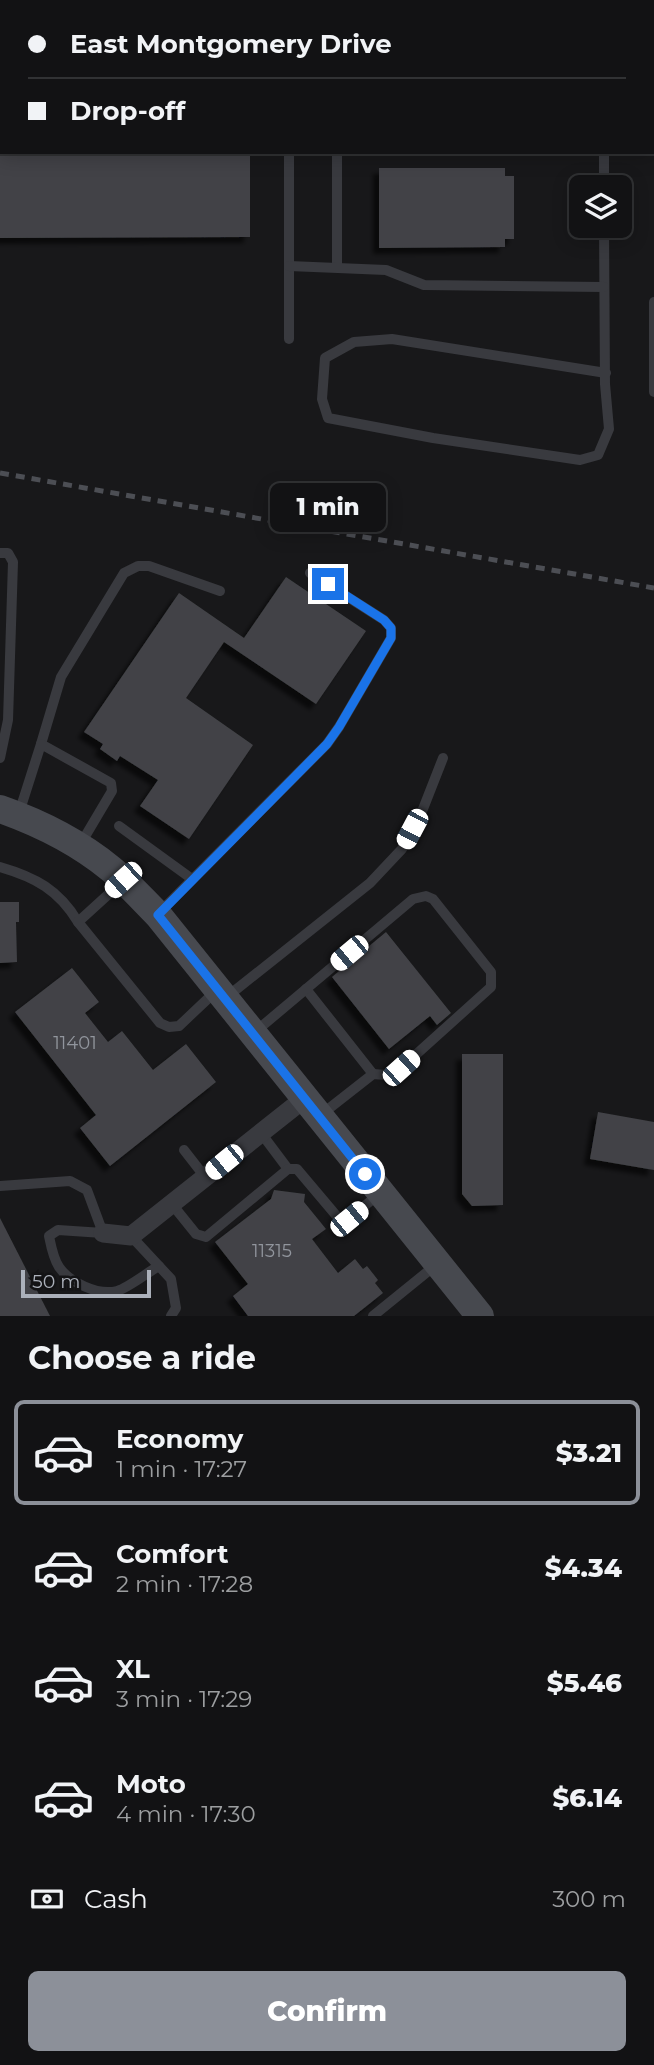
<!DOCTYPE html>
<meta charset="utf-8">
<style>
:root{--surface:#121214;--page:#1b1b1d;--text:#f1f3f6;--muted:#9c9ea0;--line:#313234;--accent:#8c9099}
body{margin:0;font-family:Montserrat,sans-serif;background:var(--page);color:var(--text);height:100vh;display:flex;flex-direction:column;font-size:26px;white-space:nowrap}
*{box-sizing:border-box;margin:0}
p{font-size:23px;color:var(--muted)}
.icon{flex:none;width:38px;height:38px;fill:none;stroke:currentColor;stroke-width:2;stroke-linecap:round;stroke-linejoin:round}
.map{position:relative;height:1316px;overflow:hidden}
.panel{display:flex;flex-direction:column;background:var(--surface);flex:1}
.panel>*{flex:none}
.banner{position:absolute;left:0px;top:0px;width:654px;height:154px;box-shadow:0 4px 18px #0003,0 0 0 2px var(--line);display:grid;align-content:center;height:154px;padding:0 28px;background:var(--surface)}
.fabs{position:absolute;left:569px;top:175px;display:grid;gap:14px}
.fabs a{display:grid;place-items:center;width:63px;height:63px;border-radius:10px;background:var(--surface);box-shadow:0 4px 18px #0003,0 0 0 2px var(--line);font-size:35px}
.scale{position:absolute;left:21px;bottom:18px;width:130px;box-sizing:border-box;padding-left:7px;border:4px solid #abb0ba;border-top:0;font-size:19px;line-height:24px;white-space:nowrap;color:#abb0ba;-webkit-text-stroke:5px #131315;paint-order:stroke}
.end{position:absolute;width:32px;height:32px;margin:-16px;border:9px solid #1a73e8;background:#fff;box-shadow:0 0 0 4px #fff}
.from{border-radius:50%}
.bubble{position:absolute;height:49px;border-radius:10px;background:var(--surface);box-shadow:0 4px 18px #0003,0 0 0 2px var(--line);font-size:23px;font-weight:800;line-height:49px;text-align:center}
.car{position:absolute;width:21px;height:42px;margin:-21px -10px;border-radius:9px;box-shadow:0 0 5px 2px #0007;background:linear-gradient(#fff 24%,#345 0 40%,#fff 0 76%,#345 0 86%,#fff 0)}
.banner b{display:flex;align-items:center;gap:24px;height:66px;font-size:26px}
.banner b+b{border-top:2px solid var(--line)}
.banner i{width:18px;height:18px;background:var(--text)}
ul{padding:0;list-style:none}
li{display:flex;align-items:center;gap:21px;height:105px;margin:0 14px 10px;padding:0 14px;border:4px solid transparent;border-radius:10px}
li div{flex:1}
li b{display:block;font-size:26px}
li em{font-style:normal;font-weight:800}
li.selected{border-color:var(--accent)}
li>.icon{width:63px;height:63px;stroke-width:1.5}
h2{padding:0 28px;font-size:32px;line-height:84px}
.pay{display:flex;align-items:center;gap:18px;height:77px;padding:0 28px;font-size:26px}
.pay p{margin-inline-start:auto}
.button{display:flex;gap:14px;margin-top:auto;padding:14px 28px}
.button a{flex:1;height:80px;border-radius:10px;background:var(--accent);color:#fff;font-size:28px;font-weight:800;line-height:80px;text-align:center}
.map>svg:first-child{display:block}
.building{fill:#424347;filter:url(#shadow)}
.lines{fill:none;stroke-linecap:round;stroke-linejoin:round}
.service{stroke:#393a3f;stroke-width:10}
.minor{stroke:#393a3f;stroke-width:19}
.secondary{stroke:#47494f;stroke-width:28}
.rail{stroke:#4c4e54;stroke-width:5;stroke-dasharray:9 7;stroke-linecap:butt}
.route{stroke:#1a73e8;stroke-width:9}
.labels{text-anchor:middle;stroke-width:6;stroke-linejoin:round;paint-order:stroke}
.number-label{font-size:18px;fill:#91959d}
</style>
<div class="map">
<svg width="654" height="1316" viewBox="0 0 654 1316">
<defs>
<filter id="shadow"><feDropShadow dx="-6" dy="6" stdDeviation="2" flood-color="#0009"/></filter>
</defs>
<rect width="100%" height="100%" fill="#18181a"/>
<g class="building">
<path d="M0,152H250V237L0,238Z"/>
<path d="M379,168H505V176H514V239H505V247L379,248Z"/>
<path d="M286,577L366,631L316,704L224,642L186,698L253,745L189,839L140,806L158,780L120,756L117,761L100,749L103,744L84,732L179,593L244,638Z"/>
<path d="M0,902H19V922H16L17,962L0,963Z"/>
<path d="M386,932L451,1013L437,1025L430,1016L389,1049L332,977Z"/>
<path d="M72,968L99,1002L85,1013L108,1042L122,1031L153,1070L186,1044L216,1082L110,1166L80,1128L96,1115L15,1012Z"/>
<path d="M462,1054H503V1205L472,1206L462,1194Z"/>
<path d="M598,1112L654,1122V1170L590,1159Z"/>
<path d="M274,1190L305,1194L304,1202L326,1229L312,1239L338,1273L355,1259L363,1269L367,1266L378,1280L375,1283L383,1293L354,1316H248L233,1296L248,1284L215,1242L271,1199Z"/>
<path d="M0,1218L50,1316H0Z"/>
</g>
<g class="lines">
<g class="service">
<path d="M115,0V2"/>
<path d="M219,0V2"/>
<path d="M13,2V0"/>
<path d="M64,2V0"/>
<path d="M166,2V0"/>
<path d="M0,52H2"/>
<path d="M289,152V339"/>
<path d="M337,152V267"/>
<path d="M604,187V152"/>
<path d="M604,226L605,384L609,429L598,455L580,460L433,438L328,418L322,399L325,358L354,342L392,339L606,373"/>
<path d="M289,266L386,270L424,285L604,287"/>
<path d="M654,302V392"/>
<path d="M0,553H8L13,562L8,720L0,758"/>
<path d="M41,744L61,677L124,573L138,566H149L220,591"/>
<path d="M19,813L41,744L111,783L112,791L80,845"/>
<path d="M119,826L192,879"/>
<path d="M0,867C35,877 59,890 78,922"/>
<path d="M123,881L78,922L160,1023L169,1027L179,1026L216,991"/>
<path d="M158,914L327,744L339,727L391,638V628L384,620L310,573"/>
<path d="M306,989L373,1074"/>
<path d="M228,996L370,883L402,849L423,809L443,758"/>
<path d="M255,1032L413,899L426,896L433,899L491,972V987L401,1068L386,1075L373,1074L322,1114"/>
<path d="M261,1133L288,1169"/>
<path d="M184,1150L205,1177"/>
<path d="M0,1186L70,1181L87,1190L103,1233L58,1230L49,1236C51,1246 53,1258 59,1267C69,1282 98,1296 117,1291C128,1288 148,1272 159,1266"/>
<path d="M171,1203L196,1234L206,1237L288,1169H297L340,1220L349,1219L380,1193"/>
<path d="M131,1236L171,1279L176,1308L171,1316"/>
<path d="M373,1316L437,1264"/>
</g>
<g class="minor">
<path d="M0,85H2"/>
<path d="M103,1233L131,1236L305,1098"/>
</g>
<path class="secondary" d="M0,809C40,823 78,842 111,869C127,882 142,899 158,915L480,1316"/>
<path class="rail" d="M0,473L654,588"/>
</g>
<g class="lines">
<path class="route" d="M328,584L384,620L391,628V638L339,727L327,744L158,915L365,1174"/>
</g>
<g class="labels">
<g class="number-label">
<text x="75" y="1049">11401</text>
<text x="272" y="1257">11315</text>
</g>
</g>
</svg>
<div class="fabs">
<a><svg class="icon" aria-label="layers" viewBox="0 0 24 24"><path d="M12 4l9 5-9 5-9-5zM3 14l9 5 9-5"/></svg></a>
</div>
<div class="scale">50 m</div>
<i class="end from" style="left:365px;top:1174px"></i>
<i class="end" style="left:328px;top:584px"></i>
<div class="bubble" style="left:270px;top:483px;width:116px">1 min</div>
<i class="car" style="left:412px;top:829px;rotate:208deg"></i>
<i class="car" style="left:123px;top:880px;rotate:228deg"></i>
<i class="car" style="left:349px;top:953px;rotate:230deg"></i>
<i class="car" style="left:401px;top:1068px;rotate:48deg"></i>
<i class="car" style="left:224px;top:1162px;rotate:231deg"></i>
<i class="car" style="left:349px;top:1219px;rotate:51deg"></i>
<div class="banner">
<b><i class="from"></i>East Montgomery Drive</b>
<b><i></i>Drop-off</b>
</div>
</div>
<section class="panel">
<h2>Choose a ride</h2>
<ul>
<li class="selected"><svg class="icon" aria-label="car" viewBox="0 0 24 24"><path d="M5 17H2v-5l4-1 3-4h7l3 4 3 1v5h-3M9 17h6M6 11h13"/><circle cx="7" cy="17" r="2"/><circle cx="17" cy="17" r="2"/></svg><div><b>Economy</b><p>1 min · 17:27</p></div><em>$3.21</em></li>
<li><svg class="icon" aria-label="car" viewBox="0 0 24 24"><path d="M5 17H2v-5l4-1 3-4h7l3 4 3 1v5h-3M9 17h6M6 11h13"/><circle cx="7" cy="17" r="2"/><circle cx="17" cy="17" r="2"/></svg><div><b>Comfort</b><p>2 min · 17:28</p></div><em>$4.34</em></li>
<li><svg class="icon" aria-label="car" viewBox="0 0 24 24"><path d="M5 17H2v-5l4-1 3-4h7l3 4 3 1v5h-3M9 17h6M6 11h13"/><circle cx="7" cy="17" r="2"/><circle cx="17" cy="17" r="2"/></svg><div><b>XL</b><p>3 min · 17:29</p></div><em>$5.46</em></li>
<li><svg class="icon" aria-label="car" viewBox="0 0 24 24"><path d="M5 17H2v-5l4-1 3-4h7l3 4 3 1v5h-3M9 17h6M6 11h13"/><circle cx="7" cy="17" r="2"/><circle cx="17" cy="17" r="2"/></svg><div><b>Moto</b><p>4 min · 17:30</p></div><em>$6.14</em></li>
</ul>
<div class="pay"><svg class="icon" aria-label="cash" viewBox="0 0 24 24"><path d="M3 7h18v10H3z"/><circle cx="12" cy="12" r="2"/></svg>Cash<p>300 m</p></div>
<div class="button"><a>Confirm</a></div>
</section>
